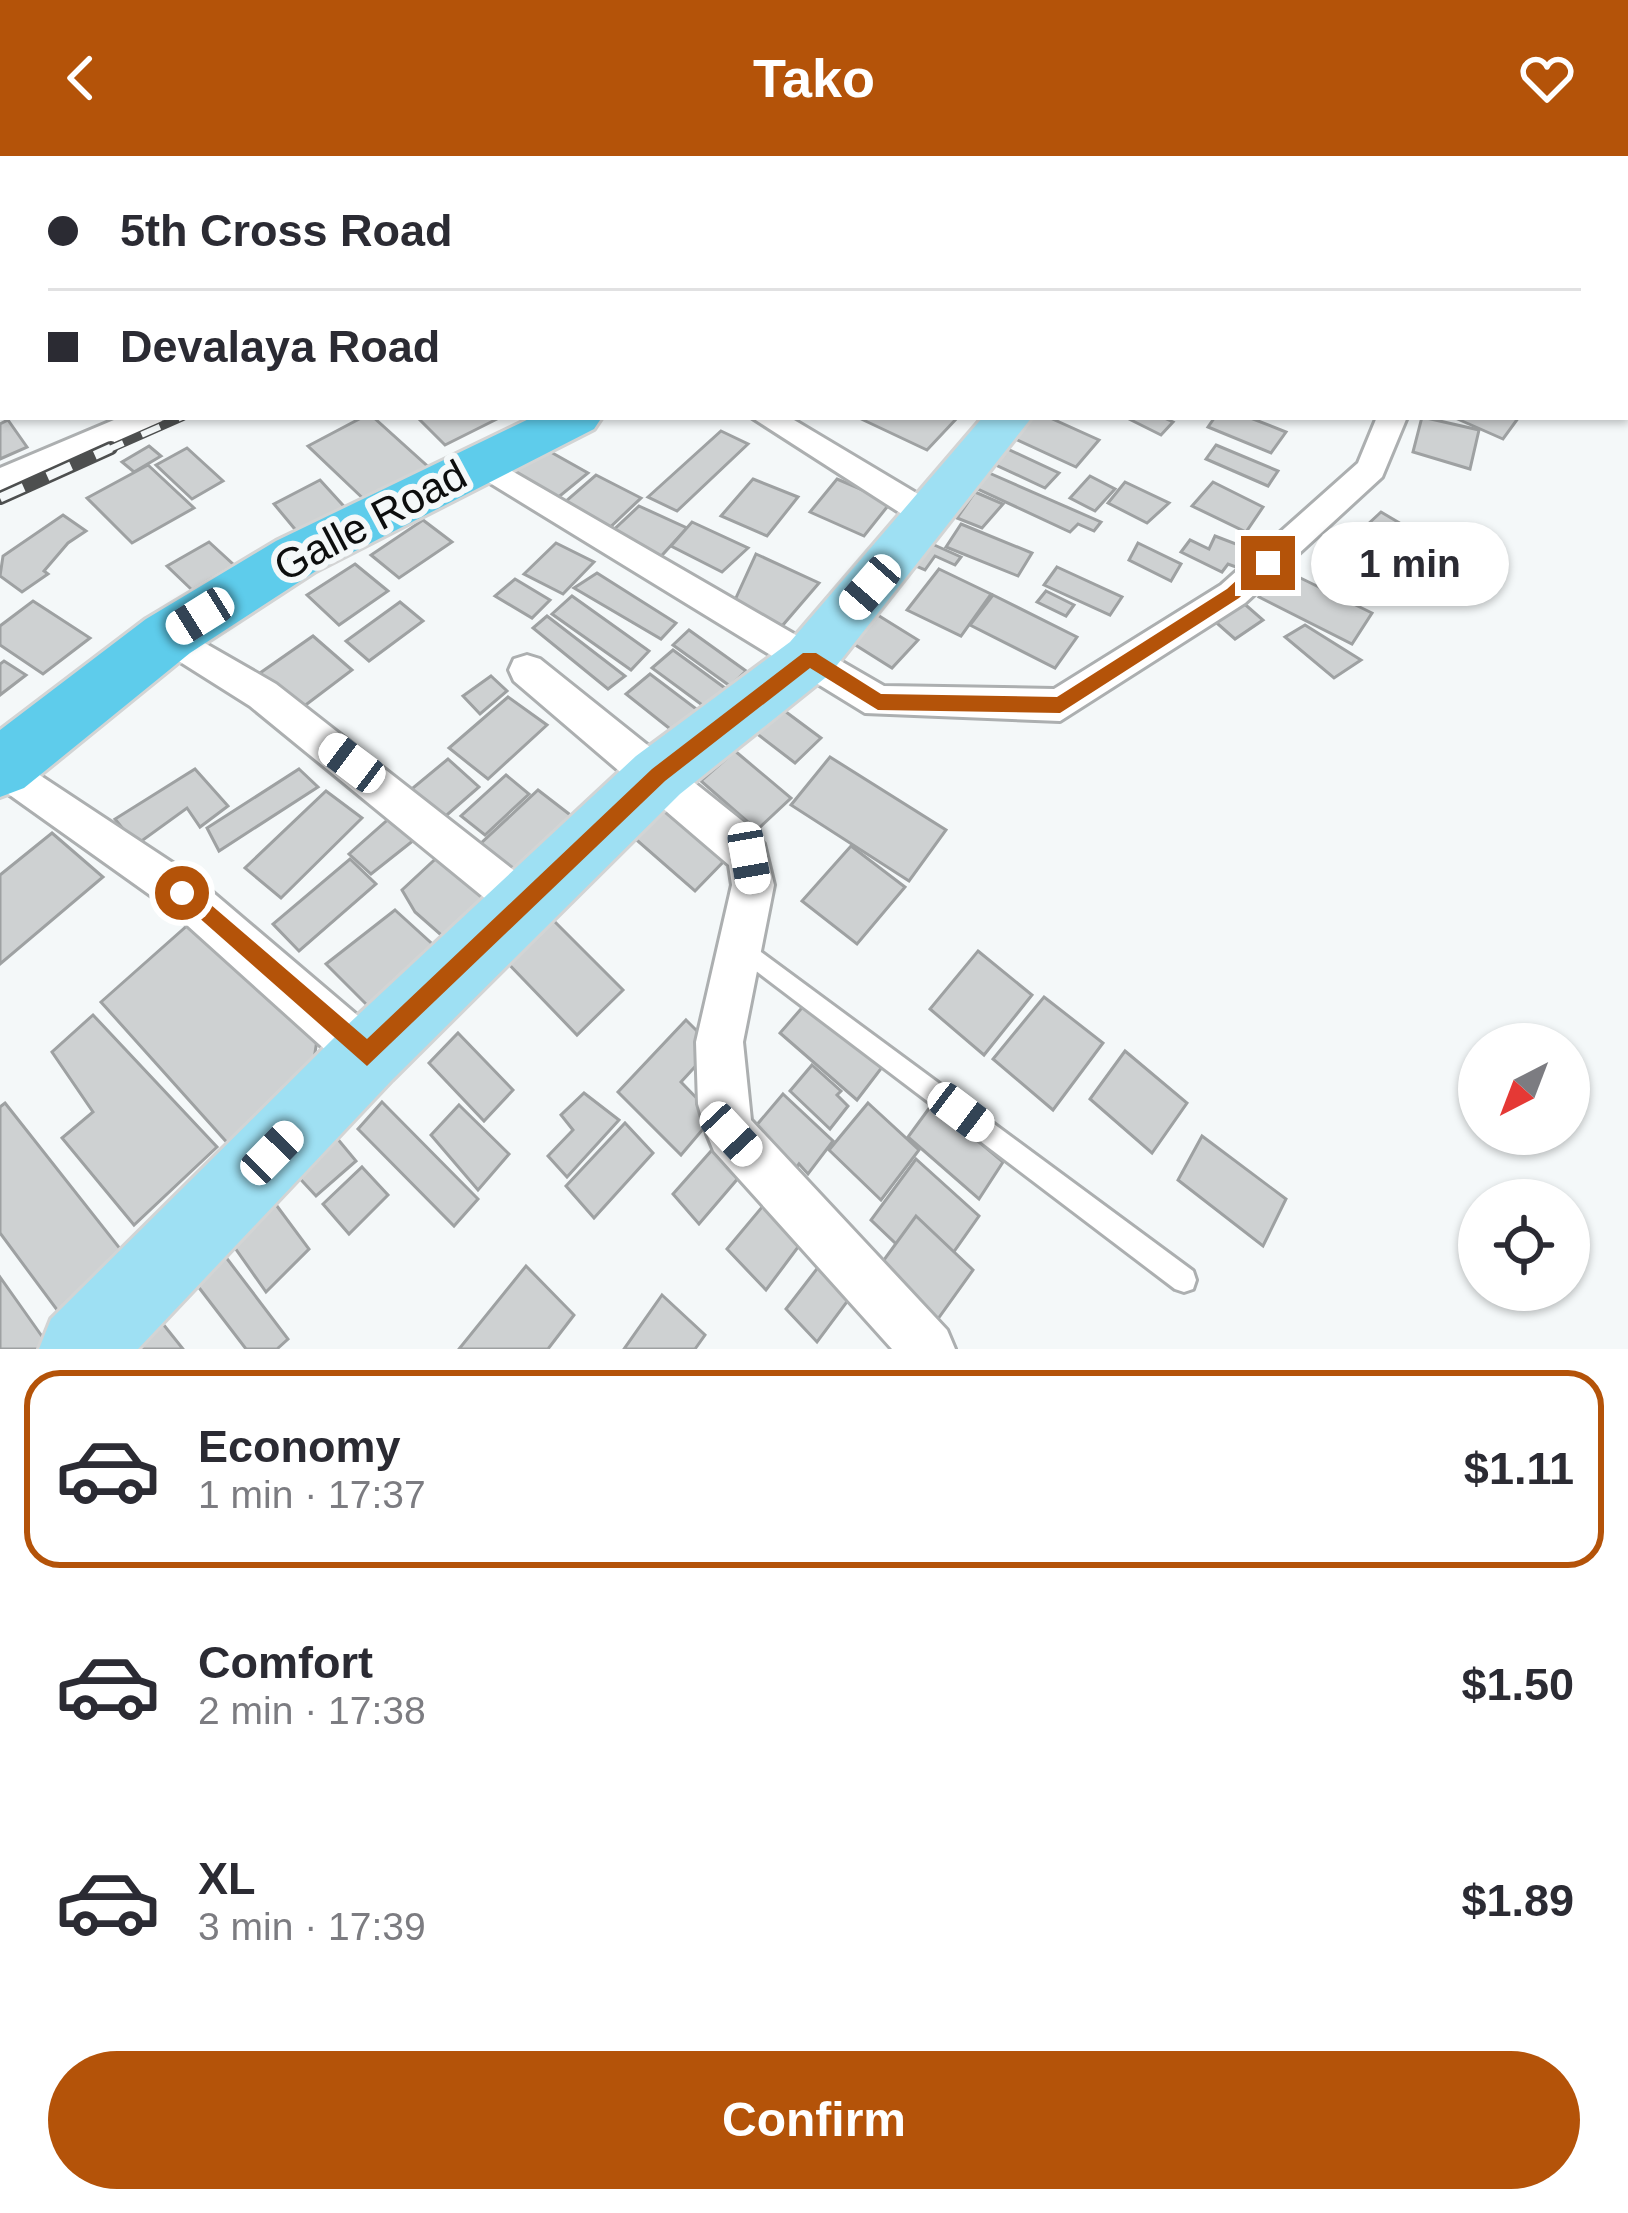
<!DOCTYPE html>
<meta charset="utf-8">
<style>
:root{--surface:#fff;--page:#f2f2f3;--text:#2b2b33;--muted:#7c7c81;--line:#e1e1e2;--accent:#b45309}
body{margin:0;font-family:Helvetica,sans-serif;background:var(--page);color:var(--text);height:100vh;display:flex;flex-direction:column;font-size:45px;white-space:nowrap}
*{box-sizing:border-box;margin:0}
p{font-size:39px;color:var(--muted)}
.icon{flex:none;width:66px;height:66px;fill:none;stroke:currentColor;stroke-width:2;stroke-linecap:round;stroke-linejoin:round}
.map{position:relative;height:1193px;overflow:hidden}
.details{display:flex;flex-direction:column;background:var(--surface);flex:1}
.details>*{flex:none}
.guide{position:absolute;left:0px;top:0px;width:1629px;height:264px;box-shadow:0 3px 9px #0004;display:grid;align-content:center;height:264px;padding:0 48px;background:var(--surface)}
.needle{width:78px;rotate:222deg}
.tools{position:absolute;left:1458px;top:867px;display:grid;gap:24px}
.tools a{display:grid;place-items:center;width:132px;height:132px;border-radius:50%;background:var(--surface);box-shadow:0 3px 9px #0004;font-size:60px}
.end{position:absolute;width:54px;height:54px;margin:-27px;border:15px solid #b45309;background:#fff;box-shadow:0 0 0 6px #fff}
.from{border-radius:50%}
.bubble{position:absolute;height:84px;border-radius:42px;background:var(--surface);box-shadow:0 3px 9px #0004;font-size:39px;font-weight:700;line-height:84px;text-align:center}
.car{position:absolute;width:36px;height:72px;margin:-36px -18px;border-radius:15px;box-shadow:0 0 9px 3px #0007;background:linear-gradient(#fff 24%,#345 0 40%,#fff 0 76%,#345 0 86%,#fff 0)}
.guide b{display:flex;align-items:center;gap:42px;height:114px;font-size:45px}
.guide b+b{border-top:3px solid var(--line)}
.guide i{width:30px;height:30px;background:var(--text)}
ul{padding:21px 0 0;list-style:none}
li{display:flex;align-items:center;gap:36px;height:198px;margin:0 24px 18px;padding:0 24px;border:6px solid transparent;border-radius:36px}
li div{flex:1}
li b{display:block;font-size:45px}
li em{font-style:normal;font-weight:700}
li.selected{border-color:var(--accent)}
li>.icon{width:108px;height:108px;stroke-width:1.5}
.action{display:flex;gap:24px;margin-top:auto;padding:24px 48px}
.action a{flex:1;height:138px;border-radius:72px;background:var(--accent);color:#fff;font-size:48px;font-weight:700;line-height:138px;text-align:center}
header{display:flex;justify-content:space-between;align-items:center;height:156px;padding:0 48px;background:var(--accent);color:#fff;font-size:54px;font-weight:700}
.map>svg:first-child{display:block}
.building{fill:#ced1d2;stroke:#9ea1a2;stroke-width:3}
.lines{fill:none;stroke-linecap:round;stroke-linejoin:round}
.lane-casing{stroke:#acafb0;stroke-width:6}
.street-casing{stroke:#acafb0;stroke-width:6}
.primary-casing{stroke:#d3d4d4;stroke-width:6}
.highway-casing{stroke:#d3d4d4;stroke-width:6}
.lane{fill:#fff;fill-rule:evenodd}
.street{fill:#fff;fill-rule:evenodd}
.primary{fill:#9ee0f3;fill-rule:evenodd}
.highway{fill:#5ecceb;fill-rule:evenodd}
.rail-far1-casing{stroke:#4d4f4f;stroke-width:9}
.rail-casing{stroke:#4d4f4f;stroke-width:14}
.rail-far1{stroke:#f4f8f9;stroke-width:6;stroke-dasharray:20;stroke-linecap:butt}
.rail{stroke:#f4f8f9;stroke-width:9;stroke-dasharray:26;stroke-linecap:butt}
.route{fill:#b45309}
.labels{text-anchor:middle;stroke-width:12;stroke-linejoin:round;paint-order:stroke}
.street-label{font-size:42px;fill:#0d0e0e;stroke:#f4f8f9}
</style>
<header><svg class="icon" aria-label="back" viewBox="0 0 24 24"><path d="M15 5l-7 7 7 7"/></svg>Tako<svg class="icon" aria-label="heart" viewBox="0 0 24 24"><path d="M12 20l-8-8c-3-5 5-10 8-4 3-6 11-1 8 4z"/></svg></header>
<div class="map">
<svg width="1628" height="1193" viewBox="0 0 1628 1193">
<rect width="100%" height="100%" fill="#f4f8f9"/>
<g class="building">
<path d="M363,261H373L434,316L372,351L308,290Z"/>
<path d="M417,261H501L445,289Z"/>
<path d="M857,261H958L927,294Z"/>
<path d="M1017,261H1048L1099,284L1076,311L1002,277Z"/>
<path d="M1125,261H1162L1173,266L1161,279Z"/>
<path d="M1215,261H1248L1286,276L1271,297L1208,271Z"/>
<path d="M1422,261L1479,274L1470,313L1413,296Z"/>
<path d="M1453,261H1519L1503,283Z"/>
<path d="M8,264L27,291L0,303V268Z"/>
<path d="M721,275L748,288L677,355L648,341Z"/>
<path d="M999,289L1059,317L1045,332L985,304Z"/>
<path d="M1216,289L1278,315L1268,330L1206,303Z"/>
<path d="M149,290L161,300L134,316L122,306Z"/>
<path d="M540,290L588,317L550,348L503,321Z"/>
<path d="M187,292L223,325L192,343L156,309Z"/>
<path d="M148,309L194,352L132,387L87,342Z"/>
<path d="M980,313L1101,366L1094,375L1078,368L1070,376L967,328Z"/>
<path d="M596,319L641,342L603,378L557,353Z"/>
<path d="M1090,320L1115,333L1095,355L1070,342Z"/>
<path d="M753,323L798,341L767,380L721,360Z"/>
<path d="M837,323L891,346L864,380L810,356Z"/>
<path d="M320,324L351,358L304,384L274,348Z"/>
<path d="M1125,326L1169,347L1147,367L1108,347Z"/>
<path d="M1213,326L1263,351L1246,376L1192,350Z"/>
<path d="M975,336L1003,348L982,372L957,362Z"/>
<path d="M639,350L687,372L653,409L606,381Z"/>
<path d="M1381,356L1425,382L1368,438L1323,410Z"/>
<path d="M63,359L86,375L68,387L44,415L48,418L22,436L0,420L3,400Z"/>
<path d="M423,364L452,386L399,422L371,399Z"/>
<path d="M692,366L748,392L722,416L671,390Z"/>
<path d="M961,368L1032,397L1018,420L946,391Z"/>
<path d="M1215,380L1244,391L1236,411L1228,408L1222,416L1181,396L1190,384L1209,393Z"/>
<path d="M921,383L961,401L955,409L935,400L925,414L904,405Z"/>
<path d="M209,386L234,409L192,434L167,410Z"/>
<path d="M556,387L594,406L563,438L524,418Z"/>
<path d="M1138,387L1181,408L1171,425L1129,404Z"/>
<path d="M756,398L819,427L782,470L735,444Z"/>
<path d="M355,408L388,435L339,469L307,439Z"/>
<path d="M1057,411L1122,441L1110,459L1044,429Z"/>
<path d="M1280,412L1372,457L1352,488L1259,441Z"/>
<path d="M939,413L991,438L961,480L907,454Z"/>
<path d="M597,417L676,467L661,483L574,432Z"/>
<path d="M515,423L550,444L532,462L495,440Z"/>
<path d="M1046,435L1074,449L1066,460L1037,446Z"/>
<path d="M993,439L1077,481L1055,512L970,469Z"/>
<path d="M572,440L649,495L631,514L552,458Z"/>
<path d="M1240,444L1263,464L1235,483L1211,462Z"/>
<path d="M33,445L90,482L43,518L0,489V470Z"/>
<path d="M400,446L423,465L369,505L346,485Z"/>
<path d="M876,458L918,484L892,512L849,485Z"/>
<path d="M547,460L625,520L608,533L533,472Z"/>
<path d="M1305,469L1361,504L1334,522L1285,481Z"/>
<path d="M689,474L746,515L730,530L673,489Z"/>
<path d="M313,480L352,514L299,554L260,517Z"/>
<path d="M673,494L729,535L709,554L652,512Z"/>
<path d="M4,505L26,519L0,539V508Z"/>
<path d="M650,518L703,558L679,580L626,538Z"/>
<path d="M491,520L507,535L480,558L463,540Z"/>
<path d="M508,541L547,569L488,623L449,592Z"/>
<path d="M778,550L821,582L795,607L752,574Z"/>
<path d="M735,595L791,642L757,674L701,625Z"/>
<path d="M830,601L946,674L909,725L791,649Z"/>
<path d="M448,603L479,631L440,665L408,636Z"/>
<path d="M195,613L228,650L200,671L187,652L136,689L115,663Z"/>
<path d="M299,613L318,631L219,695L207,672Z"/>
<path d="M506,619L529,638L485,679L461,660Z"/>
<path d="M538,634L582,668L522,726L478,690Z"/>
<path d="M326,635L362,662L281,742L245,712Z"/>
<path d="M656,644L726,703L695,735L624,673Z"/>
<path d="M392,660L419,680L371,718L349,698Z"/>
<path d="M52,677L103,721L0,808V719Z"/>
<path d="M851,690L905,731L857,788L802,745Z"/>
<path d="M444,695L500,744L448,785L415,756L402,734Z"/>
<path d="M350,703L376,728L299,795L273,768Z"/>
<path d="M395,754L440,795L371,853L326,808Z"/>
<path d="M546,757L623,834L577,879L500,799Z"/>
<path d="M189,768L317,884L309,935L240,1001L101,846Z"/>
<path d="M978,795L1032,839L984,899L930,853Z"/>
<path d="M1044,841L1103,887L1053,954L993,903Z"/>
<path d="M807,846L883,910L857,944L780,877Z"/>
<path d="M93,859L217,991L134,1069L62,982L93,956L52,896Z"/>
<path d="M686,864L713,891L681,926L714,960L681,999L618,936Z"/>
<path d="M458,877L513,934L484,965L429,907Z"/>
<path d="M1125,895L1187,947L1152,997L1090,943Z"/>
<path d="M812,909L841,935L837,939L848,950L830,973L790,935Z"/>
<path d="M584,937L619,964L567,1021L548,1000L573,974L561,959Z"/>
<path d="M783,938L833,985L808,1018L799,1008L791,1019L749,978Z"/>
<path d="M382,946L478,1043L454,1070L358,973Z"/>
<path d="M5,947L129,1104L66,1166L0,1077V951Z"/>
<path d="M868,947L919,994L881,1044L829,994Z"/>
<path d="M933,947L1003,1006L979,1043L908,981Z"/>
<path d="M459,949L509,998L478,1034L431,979Z"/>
<path d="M625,967L653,997L594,1062L566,1030Z"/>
<path d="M331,975L356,1005L316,1040L292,1014Z"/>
<path d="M1202,980L1286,1043L1263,1090L1178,1024Z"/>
<path d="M712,994L740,1020L699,1068L673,1038Z"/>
<path d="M916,1003L979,1060L934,1124L871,1064Z"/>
<path d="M362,1011L388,1039L349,1078L323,1048Z"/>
<path d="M778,1032L813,1071L766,1134L727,1093Z"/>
<path d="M271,1042L309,1093L266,1136L228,1082Z"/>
<path d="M916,1060L973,1114L935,1167L878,1112Z"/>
<path d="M833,1092L864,1123L817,1186L786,1153Z"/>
<path d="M225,1100L288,1183L277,1193H246L197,1129Z"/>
<path d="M526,1110L574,1159L548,1193H459Z"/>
<path d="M0,1121L46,1186L39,1193H0Z"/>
<path d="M662,1139L705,1179L695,1193H624Z"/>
<path d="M147,1148L183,1193H102Z"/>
</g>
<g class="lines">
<g class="lane-casing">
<path id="lane" d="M742,782L1193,1115L1196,1124L1193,1133L1184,1136L1175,1133L735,799L732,792L735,785Z"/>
</g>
<g class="street-casing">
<g id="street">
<path d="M28,0H57L26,3Z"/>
<path d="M561,0H585L587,3H563Z"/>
<path d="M1470,0H1494L1469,3Z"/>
<path d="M3,10V26H0V11Z"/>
<path d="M121,261H164L160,268L0,336V312Z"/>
<path d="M751,261H789L943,353L947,361L931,373L919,369Z"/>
<path d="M1377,261H1407L1382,321L1245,447L1060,565L865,557L459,308L475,297L486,300L884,530L1054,533L1221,429L1358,307Z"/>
<path d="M168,466L276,528L539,734L545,748L539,762L524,768L509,762L250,550L155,490L150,480L155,470Z"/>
<path d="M527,499L540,503L746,668L764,688L774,729L743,886L751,964L947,1174L955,1193H892L714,995L707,978L698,948L696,886L732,729L729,709L514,525L509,514L514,503Z"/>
<path d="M0,593L197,723L384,882L390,899L384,916L367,922L350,916L167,751L0,632Z"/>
</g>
</g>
<g class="primary-casing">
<path id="primary" d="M983,261H1032L830,518L680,638L392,924L138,1193H39L51,1163L342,874L636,600L790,486Z"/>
</g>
<g class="highway-casing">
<path id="highway" d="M533,261H602L594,273L316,415L190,497L24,632L0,641V574L146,463L276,385Z"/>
</g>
<use href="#lane" class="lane"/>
<use href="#street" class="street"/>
<use href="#primary" class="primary"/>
<use href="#highway" class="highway"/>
<g class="rail-far1-casing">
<g id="rail-far1">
<path d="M986,3L995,0"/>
<path d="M105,295L182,261"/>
</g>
</g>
<g class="rail-casing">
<path id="rail" d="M0,342L111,292"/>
</g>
<use href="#rail-far1" class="rail-far1"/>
<use href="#rail" class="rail"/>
</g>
<path class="route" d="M1261,402L1276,407L1239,442L1060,557L878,554L810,512L665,625L367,910L171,737L174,730H189L367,883L652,613L803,497H816L881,538L1057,541L1227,433Z"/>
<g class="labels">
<g class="street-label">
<text transform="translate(370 364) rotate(-28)" y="15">Galle Road</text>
</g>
</g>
</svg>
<div class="tools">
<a><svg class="needle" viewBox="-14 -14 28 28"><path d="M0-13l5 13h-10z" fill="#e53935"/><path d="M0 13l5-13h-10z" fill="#7c7c81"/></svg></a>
<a><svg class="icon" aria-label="locate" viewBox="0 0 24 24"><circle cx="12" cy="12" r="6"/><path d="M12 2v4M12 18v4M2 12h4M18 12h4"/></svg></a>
</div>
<i class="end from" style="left:182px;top:737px"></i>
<i class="end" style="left:1268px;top:407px"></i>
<div class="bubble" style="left:1311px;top:366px;width:198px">1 min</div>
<i class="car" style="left:870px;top:431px;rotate:221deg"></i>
<i class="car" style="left:200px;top:460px;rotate:238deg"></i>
<i class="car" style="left:352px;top:607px;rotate:307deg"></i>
<i class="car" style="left:749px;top:702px;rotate:170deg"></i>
<i class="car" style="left:961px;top:956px;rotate:127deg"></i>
<i class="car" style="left:731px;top:978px;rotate:137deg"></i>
<i class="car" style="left:272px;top:997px;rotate:44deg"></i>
<div class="guide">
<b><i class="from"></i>5th Cross Road</b>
<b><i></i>Devalaya Road</b>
</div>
</div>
<section class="details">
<ul>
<li class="selected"><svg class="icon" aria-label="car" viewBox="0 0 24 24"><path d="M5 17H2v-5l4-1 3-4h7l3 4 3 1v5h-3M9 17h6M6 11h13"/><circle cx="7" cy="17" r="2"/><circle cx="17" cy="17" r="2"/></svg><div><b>Economy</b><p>1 min · 17:37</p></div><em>$1.11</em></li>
<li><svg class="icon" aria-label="car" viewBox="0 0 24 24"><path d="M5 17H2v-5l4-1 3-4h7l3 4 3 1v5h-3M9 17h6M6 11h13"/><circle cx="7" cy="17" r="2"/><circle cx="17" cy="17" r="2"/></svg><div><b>Comfort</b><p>2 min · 17:38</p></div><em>$1.50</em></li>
<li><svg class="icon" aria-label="car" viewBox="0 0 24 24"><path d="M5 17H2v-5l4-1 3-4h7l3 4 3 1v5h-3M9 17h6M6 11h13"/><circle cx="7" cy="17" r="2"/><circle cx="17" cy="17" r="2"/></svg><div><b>XL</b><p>3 min · 17:39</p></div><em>$1.89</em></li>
</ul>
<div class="action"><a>Confirm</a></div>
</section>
